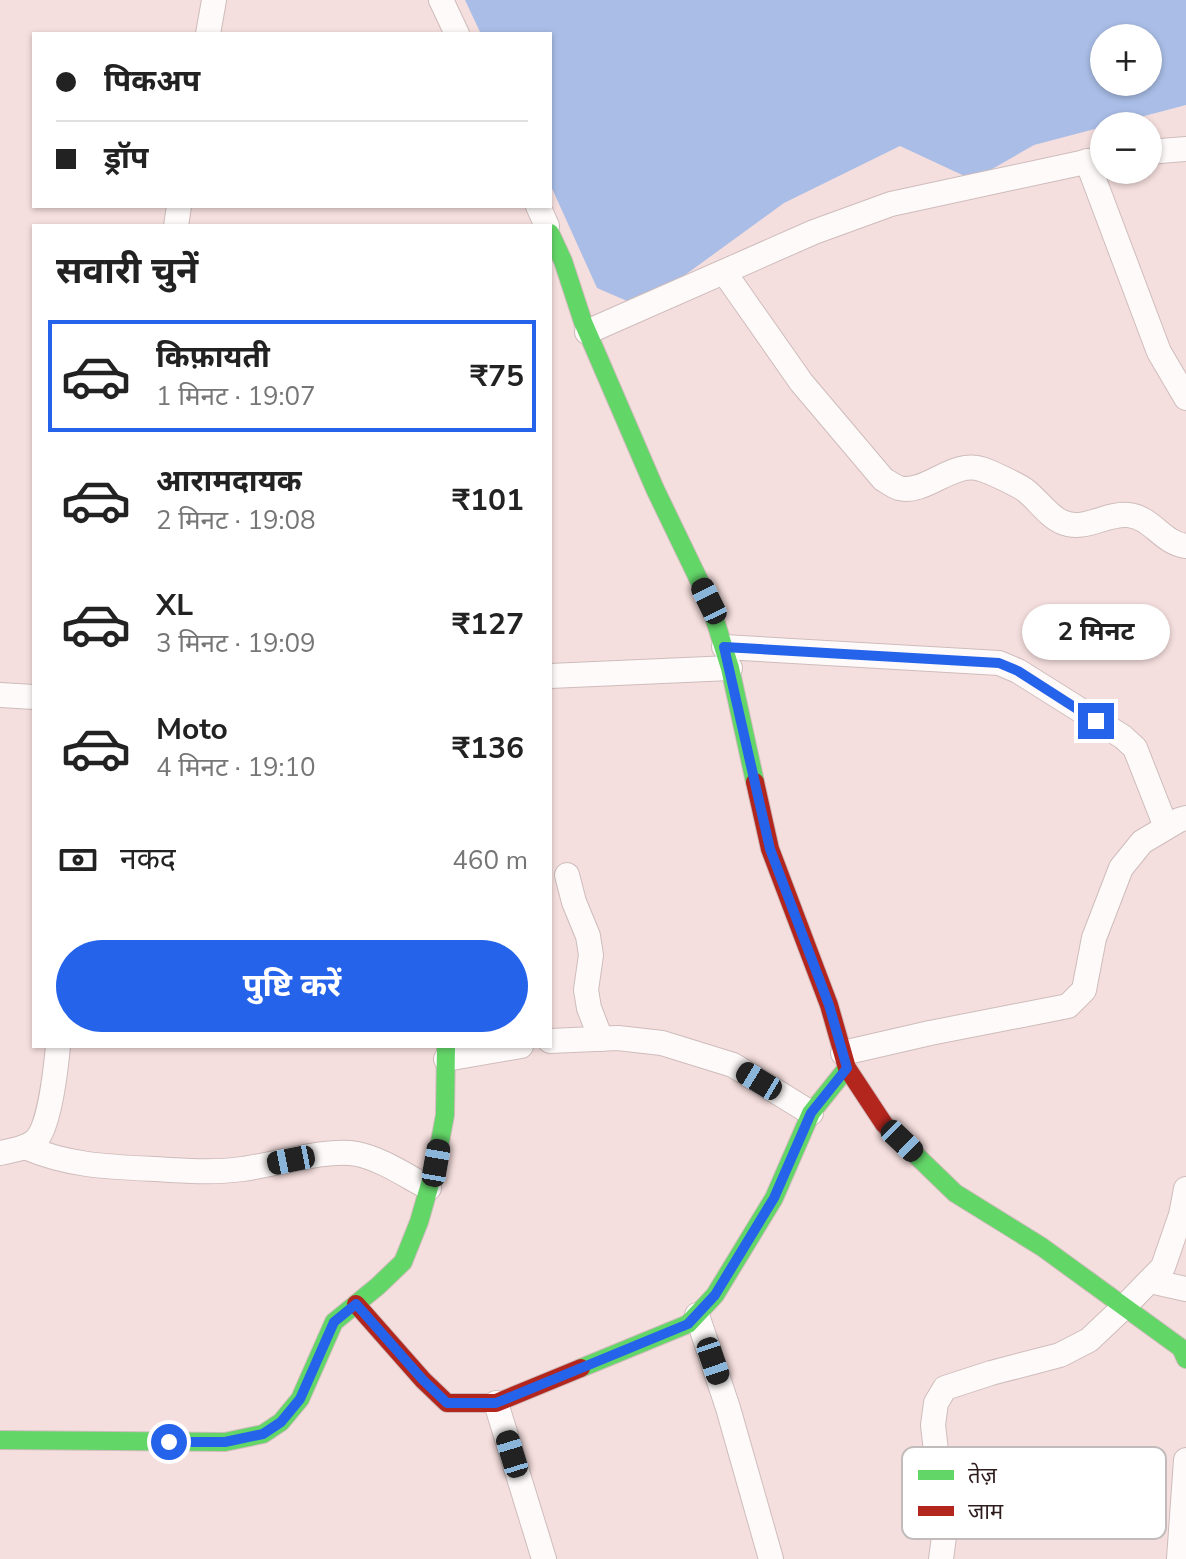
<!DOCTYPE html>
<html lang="hi">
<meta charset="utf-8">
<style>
:root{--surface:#fff;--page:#f6f6f6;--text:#222;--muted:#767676;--line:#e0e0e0;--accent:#2563eb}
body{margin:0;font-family:"Nunito Sans","Noto Sans Devanagari",sans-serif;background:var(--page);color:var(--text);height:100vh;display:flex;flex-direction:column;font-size:30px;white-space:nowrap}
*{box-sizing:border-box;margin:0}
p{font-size:26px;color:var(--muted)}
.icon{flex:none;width:44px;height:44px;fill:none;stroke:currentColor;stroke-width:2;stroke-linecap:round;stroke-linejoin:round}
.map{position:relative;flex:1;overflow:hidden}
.details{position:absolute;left:32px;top:224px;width:520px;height:824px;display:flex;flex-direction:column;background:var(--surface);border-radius:0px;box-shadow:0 2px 6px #0004}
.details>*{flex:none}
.hud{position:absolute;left:32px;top:32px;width:520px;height:176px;border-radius:0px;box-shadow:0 2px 6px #0004;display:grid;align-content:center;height:176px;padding:0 24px;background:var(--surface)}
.controls{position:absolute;left:1090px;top:24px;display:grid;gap:16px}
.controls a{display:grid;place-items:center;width:72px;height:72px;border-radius:50%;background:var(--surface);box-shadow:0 2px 6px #0004;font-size:40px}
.end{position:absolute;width:36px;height:36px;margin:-18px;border:10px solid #2563eb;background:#fff;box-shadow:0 0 0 4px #fff}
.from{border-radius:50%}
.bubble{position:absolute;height:56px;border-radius:28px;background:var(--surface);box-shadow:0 2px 6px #0004;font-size:26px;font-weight:700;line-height:56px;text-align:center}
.car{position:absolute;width:24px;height:48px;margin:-24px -12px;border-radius:10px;box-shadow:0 0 6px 2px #0007;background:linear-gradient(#222 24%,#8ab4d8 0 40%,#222 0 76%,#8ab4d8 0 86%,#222 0)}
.hud b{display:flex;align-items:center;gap:28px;height:76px;font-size:30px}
.hud b+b{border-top:2px solid var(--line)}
.hud i{width:20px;height:20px;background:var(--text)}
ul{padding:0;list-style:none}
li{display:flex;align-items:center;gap:24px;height:112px;margin:0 16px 12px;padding:0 8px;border:4px solid transparent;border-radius:0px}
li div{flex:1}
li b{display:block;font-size:30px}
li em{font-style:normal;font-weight:700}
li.current{border-color:var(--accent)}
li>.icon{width:72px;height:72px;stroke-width:1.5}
h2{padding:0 24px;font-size:36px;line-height:96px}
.pay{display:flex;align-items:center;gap:20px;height:88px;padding:0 24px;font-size:30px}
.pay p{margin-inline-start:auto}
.cta{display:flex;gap:16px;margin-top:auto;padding:16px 24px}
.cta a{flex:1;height:92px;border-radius:48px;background:var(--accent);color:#fff;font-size:32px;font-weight:700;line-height:92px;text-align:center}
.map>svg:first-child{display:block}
.water{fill:#a9bde6;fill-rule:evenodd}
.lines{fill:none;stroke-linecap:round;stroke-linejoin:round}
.street-casing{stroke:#cebcbb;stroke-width:26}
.fast-casing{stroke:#cebcbb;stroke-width:20}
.jam-casing{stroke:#cebcbb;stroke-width:20}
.street{stroke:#fefafa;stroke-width:24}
.fast{stroke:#63d668;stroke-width:18}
.jam{stroke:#b3261e;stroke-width:18}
.route{stroke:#2563eb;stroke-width:10}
.key{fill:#fff;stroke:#c1bbbb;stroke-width:2}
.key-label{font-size:22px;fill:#2f1d1d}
</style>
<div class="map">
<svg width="1186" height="1559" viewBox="0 0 1186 1559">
<rect width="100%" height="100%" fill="#f5dfde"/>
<path class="water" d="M465,0H1186V105L1034,145L973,180L900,146L784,203L641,307L597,288L550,184V34H481ZM1104,38H1148V82H1104Z"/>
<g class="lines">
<g class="street-casing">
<g id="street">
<path d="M441,0L457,34"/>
<path d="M208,34L214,0"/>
<path d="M1148,152L1186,149"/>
<path d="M1087,161L1159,352L1186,398"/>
<path d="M538,206L547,226"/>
<path d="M176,226L179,206"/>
<path d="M724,272L801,382L883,479C888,482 893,486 899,488C925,495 953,460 981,469C989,471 1018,485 1025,490C1037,499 1049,517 1062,522C1085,532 1105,513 1128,515C1152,517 1162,543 1186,546"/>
<path d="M587,332L814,232L891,204L1104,158"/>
<path d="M724,647L999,663L1018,671L1123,737L1135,748L1166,827"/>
<path d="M550,676L730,668"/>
<path d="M0,695L34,697"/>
<path d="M567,875L574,902L588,936L591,955L586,990L589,1008L601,1039"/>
<path d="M550,1041L618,1038L662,1043L733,1065L811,1113"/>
<path d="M843,1053L930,1033L1068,1006L1084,990L1094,938L1121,868L1142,842L1179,820L1186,818"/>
<path d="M446,1059L521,1046"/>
<path d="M25,1147C69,1166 110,1167 156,1169C185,1171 214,1173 242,1169C275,1165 326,1148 357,1154C382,1159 406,1176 429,1188"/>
<path d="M0,1153C12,1150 27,1149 36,1140C50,1125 56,1067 58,1046"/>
<path d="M1150,1281L1186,1289"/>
<path d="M697,1315L728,1408L771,1559"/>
<path d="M496,1403L544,1559"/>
<path d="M941,1559L945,1529L933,1425L936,1403L945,1388L991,1373L1060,1355L1089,1340L1125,1306L1163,1267L1181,1215L1186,1189"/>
<path d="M1179,1559L1186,1460"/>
</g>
</g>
<g class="fast-casing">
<g id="fast">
<path d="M550,233L563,261L583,322L655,489L709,601L730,668L755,782"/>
<path d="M892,1132L955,1193L1042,1247L1181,1348L1186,1359"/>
<path d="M581,1368L688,1324L715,1295L774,1198L811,1113L847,1068"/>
<path d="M0,1440L225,1442L263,1434L281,1422L300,1399L334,1322L378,1286L403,1262L419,1222L436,1163L445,1115L446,1046"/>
</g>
</g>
<g class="jam-casing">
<g id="jam">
<path d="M755,782L770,849L829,1005L847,1068L884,1124L892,1132"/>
<path d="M356,1304L423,1380L447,1403H496L581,1368"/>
</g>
</g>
<use href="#street" class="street"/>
<use href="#fast" class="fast"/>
<use href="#jam" class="jam"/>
</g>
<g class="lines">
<path class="route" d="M169,1442H225L263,1434L281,1422L300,1399L334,1322L356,1304L423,1380L447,1403H496L688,1324L715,1295L774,1198L811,1113L847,1068L829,1005L770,849L724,647L999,663L1018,671L1096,721"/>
</g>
<rect x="902" y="1447" width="264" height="92" rx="12" class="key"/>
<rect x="918" y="1470" width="36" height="10" fill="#63d668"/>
<rect x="918" y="1506" width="36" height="10" fill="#b3261e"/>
<g class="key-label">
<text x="968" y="1483">तेज़</text>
<text x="968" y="1519">जाम</text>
</g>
</svg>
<div class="controls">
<a>+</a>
<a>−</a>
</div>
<i class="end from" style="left:169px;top:1442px"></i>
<i class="end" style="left:1096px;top:721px"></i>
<div class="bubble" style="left:1022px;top:604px;width:148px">2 मिनट</div>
<i class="car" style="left:709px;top:601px;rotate:334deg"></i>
<i class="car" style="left:759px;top:1081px;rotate:301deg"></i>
<i class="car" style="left:902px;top:1141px;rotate:134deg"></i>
<i class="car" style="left:291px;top:1160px;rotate:259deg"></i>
<i class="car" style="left:436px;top:1163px;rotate:10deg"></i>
<i class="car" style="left:713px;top:1361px;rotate:161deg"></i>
<i class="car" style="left:512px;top:1454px;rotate:343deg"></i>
<div class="hud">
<b><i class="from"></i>पिकअप</b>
<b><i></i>ड्रॉप</b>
</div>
<section class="details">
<h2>सवारी चुनें</h2>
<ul>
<li class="current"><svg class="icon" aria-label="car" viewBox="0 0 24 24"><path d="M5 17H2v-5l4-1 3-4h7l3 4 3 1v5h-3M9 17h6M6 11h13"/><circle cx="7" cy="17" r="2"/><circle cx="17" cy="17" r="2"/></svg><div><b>किफ़ायती</b><p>1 मिनट · 19:07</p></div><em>₹75</em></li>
<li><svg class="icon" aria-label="car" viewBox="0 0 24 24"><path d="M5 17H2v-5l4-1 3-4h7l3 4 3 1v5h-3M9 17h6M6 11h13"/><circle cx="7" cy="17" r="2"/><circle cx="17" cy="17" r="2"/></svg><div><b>आरामदायक</b><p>2 मिनट · 19:08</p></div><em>₹101</em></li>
<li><svg class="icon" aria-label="car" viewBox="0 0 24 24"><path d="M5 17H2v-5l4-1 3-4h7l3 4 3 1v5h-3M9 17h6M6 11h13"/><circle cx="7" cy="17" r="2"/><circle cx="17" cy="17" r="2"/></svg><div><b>XL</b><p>3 मिनट · 19:09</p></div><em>₹127</em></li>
<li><svg class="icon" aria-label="car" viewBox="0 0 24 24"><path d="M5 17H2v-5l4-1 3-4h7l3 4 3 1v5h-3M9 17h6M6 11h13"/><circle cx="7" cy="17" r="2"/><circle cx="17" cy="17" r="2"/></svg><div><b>Moto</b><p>4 मिनट · 19:10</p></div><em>₹136</em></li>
</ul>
<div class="pay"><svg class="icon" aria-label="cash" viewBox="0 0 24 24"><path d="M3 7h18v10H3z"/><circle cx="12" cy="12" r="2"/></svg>नकद<p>460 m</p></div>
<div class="cta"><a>पुष्टि करें</a></div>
</section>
</div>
